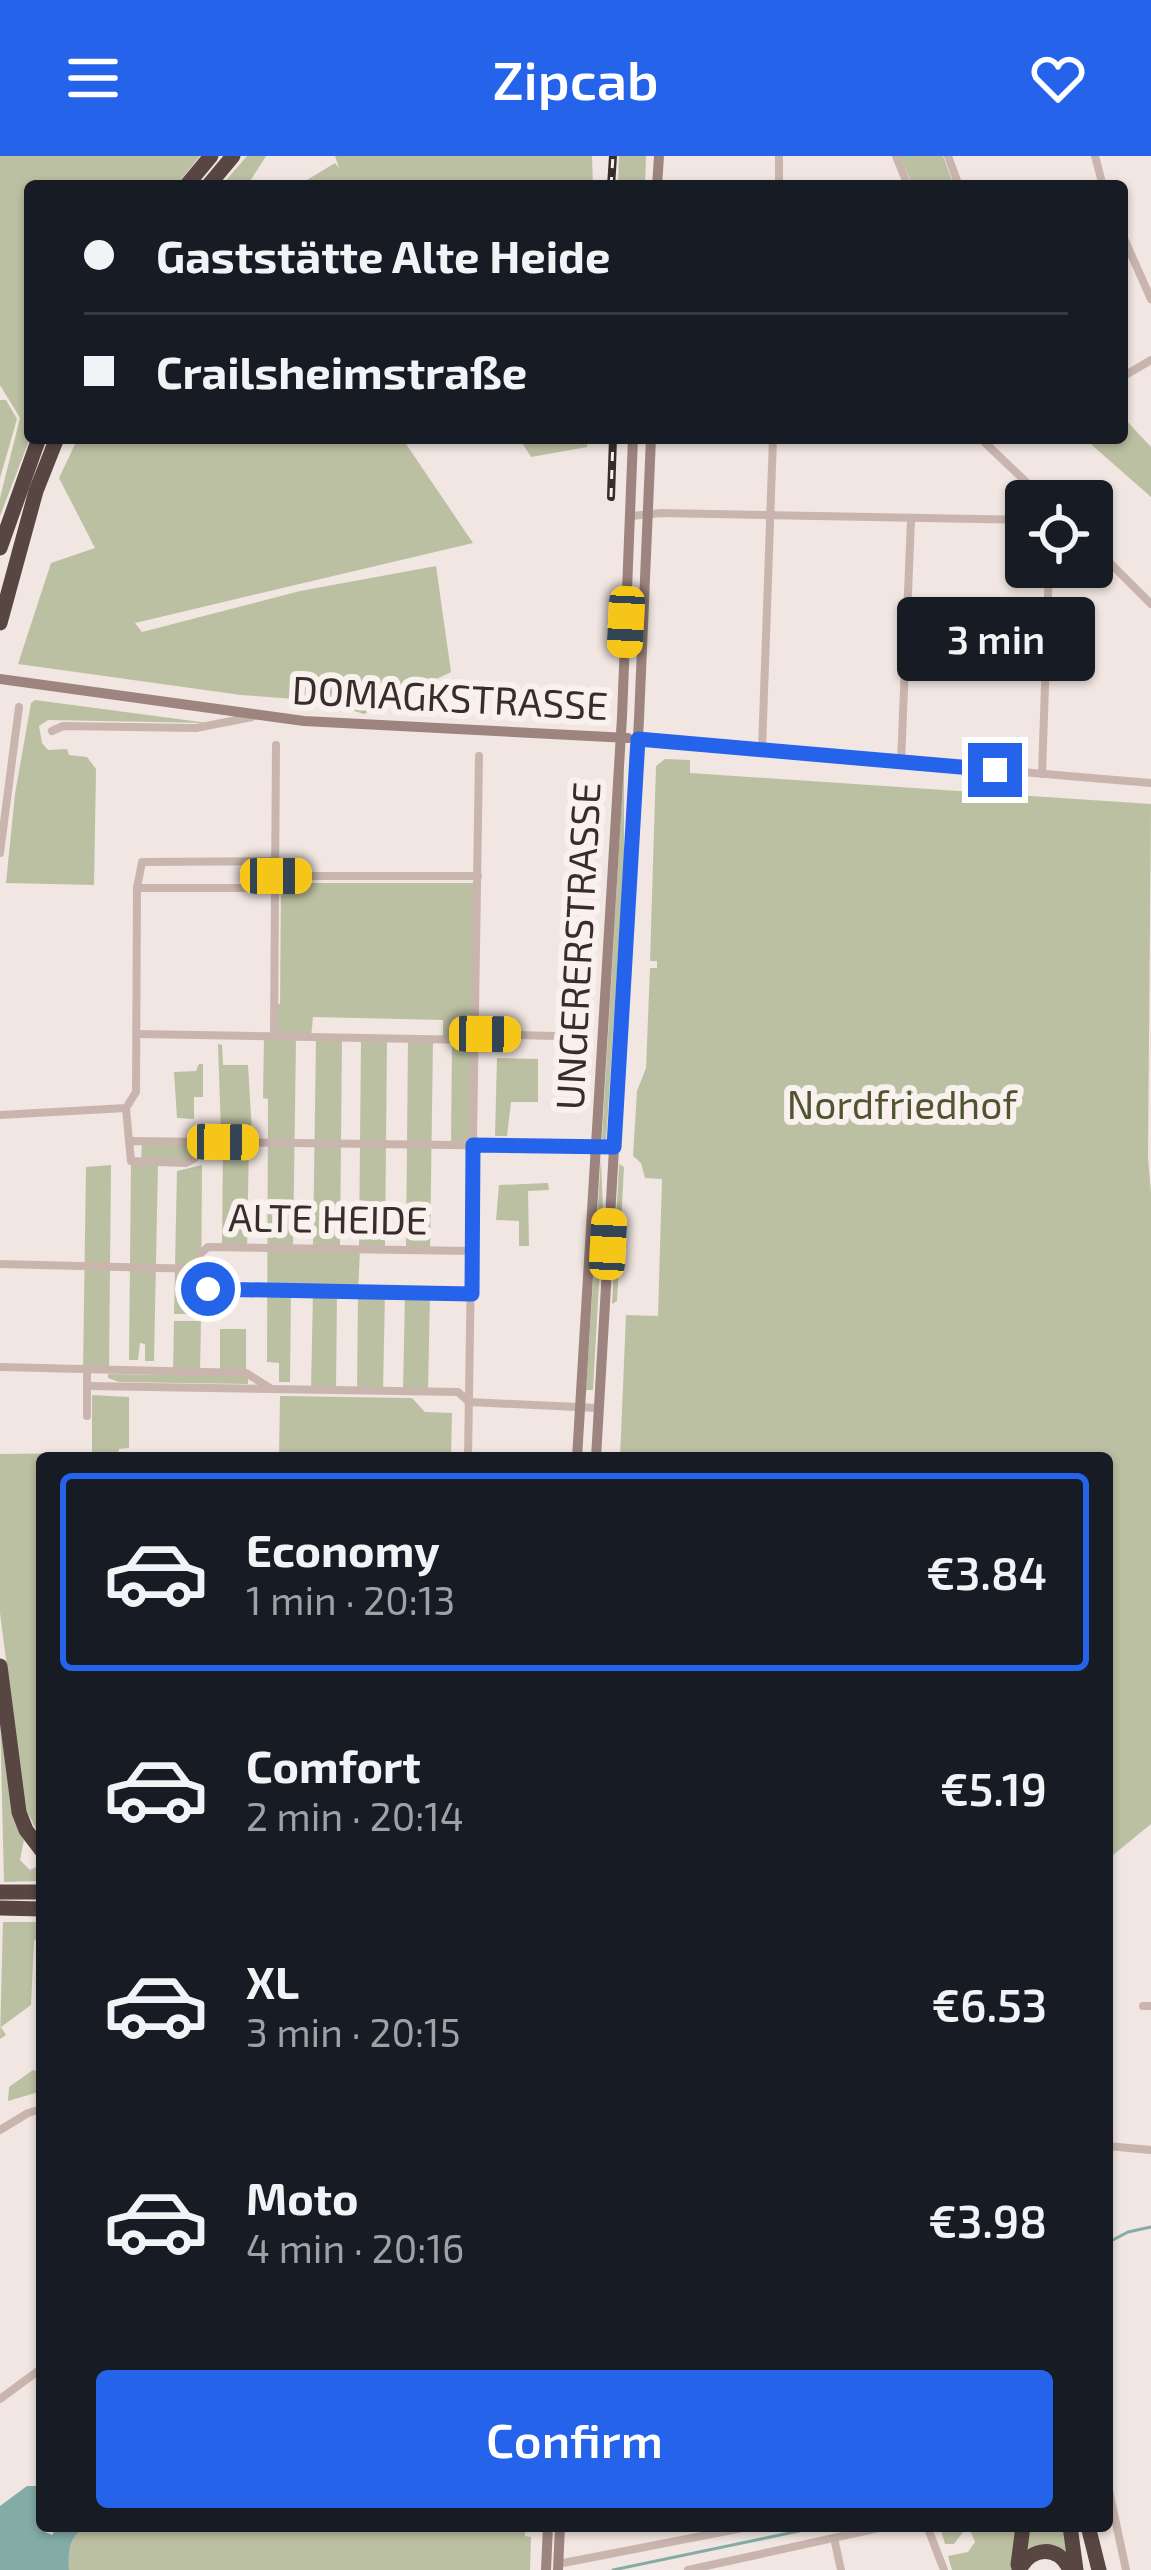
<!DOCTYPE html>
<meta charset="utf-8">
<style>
:root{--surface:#171b24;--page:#20242c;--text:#f1f3f6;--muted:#9ea1a6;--line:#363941;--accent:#2563eb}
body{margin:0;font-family:"Exo 2",sans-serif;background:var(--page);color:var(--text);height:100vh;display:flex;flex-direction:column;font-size:45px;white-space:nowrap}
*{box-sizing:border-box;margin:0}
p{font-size:39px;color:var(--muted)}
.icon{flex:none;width:66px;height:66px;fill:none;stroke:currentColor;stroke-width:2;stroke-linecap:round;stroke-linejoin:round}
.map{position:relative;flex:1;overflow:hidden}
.side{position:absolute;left:36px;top:1296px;width:1077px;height:1080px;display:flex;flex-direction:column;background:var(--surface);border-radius:12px;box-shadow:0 3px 9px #0004}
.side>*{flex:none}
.banner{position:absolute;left:24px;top:24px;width:1104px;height:264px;border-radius:12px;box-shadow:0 3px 9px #0004;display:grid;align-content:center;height:264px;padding:0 60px;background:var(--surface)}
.controls{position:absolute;left:1005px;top:324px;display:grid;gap:24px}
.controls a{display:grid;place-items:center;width:108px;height:108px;border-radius:12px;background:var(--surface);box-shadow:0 3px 9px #0004;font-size:60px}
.end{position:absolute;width:54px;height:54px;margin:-27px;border:15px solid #2563eb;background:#fff;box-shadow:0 0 0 6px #fff}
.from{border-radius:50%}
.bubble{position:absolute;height:84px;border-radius:12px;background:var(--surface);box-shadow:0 3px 9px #0004;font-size:39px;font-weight:600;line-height:84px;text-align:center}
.car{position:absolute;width:36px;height:72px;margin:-36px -18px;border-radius:15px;box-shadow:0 0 9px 3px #0007;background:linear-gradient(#f5c518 24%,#345 0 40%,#f5c518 0 76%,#345 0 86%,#f5c518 0)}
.banner b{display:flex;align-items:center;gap:42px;height:114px;font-size:45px}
.banner b+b{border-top:3px solid var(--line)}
.banner i{width:30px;height:30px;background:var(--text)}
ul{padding:21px 0 0;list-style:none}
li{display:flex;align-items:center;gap:36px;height:198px;margin:0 24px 18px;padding:0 36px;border:6px solid transparent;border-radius:12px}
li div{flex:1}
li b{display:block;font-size:45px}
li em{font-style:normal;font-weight:600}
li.current{border-color:var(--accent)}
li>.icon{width:108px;height:108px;stroke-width:1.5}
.primary-button{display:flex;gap:24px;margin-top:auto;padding:24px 60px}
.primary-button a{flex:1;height:138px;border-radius:12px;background:var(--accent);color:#fff;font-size:48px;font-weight:600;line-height:138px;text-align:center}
header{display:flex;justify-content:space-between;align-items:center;height:156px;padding:0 60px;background:var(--accent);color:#fff;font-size:54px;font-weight:600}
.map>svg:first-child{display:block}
.green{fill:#bcc0a2}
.water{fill:#82aca5}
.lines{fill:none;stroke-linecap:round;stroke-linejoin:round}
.stream{stroke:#82aca5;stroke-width:3}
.street{stroke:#c9b5ae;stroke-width:8}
.secondary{stroke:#9d847f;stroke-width:10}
.highway{stroke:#584643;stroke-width:15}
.rail-casing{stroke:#382d2b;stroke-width:8}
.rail{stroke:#f9f1ed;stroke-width:3;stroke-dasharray:9;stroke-linecap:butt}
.route{stroke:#2563eb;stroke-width:15}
.labels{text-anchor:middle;stroke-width:12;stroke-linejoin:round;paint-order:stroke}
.street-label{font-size:39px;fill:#382d2b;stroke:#f9f1ed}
.park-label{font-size:39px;fill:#4f5431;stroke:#f9f1ed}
</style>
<header><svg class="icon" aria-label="menu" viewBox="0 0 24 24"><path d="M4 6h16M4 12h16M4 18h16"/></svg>Zipcab<svg class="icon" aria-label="heart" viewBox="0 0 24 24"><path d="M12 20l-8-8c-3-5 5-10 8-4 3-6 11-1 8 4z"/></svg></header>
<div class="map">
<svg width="1151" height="2414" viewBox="0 0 1151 2414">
<rect width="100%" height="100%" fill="#f1e6e1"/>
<g class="green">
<path d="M0,0H200L176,30H30V282L0,360V342L20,262L0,229Z"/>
<path d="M247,0H266L247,30H221Z"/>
<path d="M335,0H592L593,30H297L335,7L339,12Z"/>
<path d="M619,0H646L645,30H618Z"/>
<path d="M900,0H943L954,30H913Z"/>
<path d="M0,244H6L17,263L0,322Z"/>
<path d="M1122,260L1151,291V341L1084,282H1122Z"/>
<path d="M78,282H402L473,387L135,467L142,476L300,435L436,410L451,516L364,558L322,545L241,539L18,508L51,407L95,392L59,322Z"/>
<path d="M519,282H588L587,291L531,301Z"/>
<path d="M35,544L208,567L48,564L39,570L42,587L48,594L67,593L69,599L87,601L96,613L94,729L6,727L15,638L31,547Z"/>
<path d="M665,603L690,604V617L1151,648L1148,1001L1151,1037V1668L1107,1704V1302H620L626,1159L658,1160L662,1023L645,1022L641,1007L633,1000L637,935L646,912L650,812H657V805H650L656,610Z"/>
<path d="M624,606V706L606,986L602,982Z"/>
<path d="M281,727H475L473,989L451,988L452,885L443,884V864L313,861L311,882H296L293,1092H313L316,882H342L340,1092H359L361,883H387L385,1093L360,1094L358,1136L385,1137L383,1235H357L358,1137H337L336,1235L311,1234L313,1136H291L290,1226H279V1207L267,1206L268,943L263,942L264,881L274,880V849L280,848Z"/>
<path d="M408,883L433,884L430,1094H406Z"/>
<path d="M218,888L222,889L223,909H248L252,976H221Z"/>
<path d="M497,902L538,903V946H511L507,980H495Z"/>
<path d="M199,908H203V941H194V963L177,962L174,916L196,915Z"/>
<path d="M142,985L194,986L195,1002L158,1007L154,1205H145V1188L140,1187L138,1204H129L131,1005H141Z"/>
<path d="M223,986H249L247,1092L222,1091Z"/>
<path d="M601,1002L603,1056L593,1234H586Z"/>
<path d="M619,1008L624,1011L617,1145L612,1148Z"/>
<path d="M111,1009L109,1215L83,1214L86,1011Z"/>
<path d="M202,1009L201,1158H174L177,1015Z"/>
<path d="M548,1027L549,1034L528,1035L529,1090H519V1065L496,1064L499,1029Z"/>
<path d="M430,1137L428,1236L403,1235L405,1138Z"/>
<path d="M174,1165H201L200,1216H173Z"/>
<rect x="220" y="1173" width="26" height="44"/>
<path d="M108,1218L248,1220V1228L119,1226L108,1222Z"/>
<path d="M92,1239L129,1241V1292L119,1293L118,1302H42V1685L25,1651L0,1457V1298L92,1297Z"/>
<path d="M280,1240L412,1242L425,1256L452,1257L451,1302H279Z"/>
<path d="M0,1559L17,1671L24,1684L20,1704L30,1714L42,1708V1725L4,1726Z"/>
<path d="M3,1766H42V1777L34,1785L31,1849L1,1871L6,1879L0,1883Z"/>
<path d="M33,1914L42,1917V1935L8,1945L9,1931Z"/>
<path d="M90,2370H532L531,2376H525V2380L531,2381L530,2414H69C68,2393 69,2378 90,2370Z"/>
<path d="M1019,2370L1014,2414H952L948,2400L968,2396L975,2386L971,2376H963L954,2388H945L940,2371Z"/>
<path d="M1028,2370H1063L1067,2399L1027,2397Z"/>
</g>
<path class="water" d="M27,2330H42L41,2358L45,2376L52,2379L58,2370H90C69,2378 68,2393 69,2414H0V2350Z"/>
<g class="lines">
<g class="stream">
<path d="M1107,2087L1128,2076L1151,2071"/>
<path d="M613,2414L823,2370"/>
</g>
<g class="street">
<path d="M896,0L908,30"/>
<path d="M948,0L959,30"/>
<path d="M1095,0L1103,30"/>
<path d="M779,30V0"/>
<path d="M1122,78L1151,143"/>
<path d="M1122,221L1151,204"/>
<path d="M980,282L1046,345"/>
<path d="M631,360L661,357L1026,364"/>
<path d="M1092,389L1151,448"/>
<path d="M52,575L63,570L196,572L252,561"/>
<path d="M638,583L1151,627"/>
<path d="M762,593L773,282"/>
<path d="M901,606L911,364"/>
<path d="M1042,618L1049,411"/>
<path d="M0,697L19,551"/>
<path d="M276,720H478"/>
<path d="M137,732H274"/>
<path d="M137,878L474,884L485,878L554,880"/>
<path d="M274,881L276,589"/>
<path d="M0,959L126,952"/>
<path d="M129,985L126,952L136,936L137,732L142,706L277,705"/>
<path d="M194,986L195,1002L186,1007L131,1005L129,985L613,991"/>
<path d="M0,1108L200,1113"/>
<path d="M471,1138L208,1133L202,1130L200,1098L208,1091L472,1095"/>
<path d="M0,1211L246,1217L270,1232"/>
<path d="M87,1230L458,1236L469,1246L598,1252"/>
<path d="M87,1260V1214"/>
<path d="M468,1302L479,600"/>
<path d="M1143,1850H1151"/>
<path d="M0,1974L28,1957L42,1953"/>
<path d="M1107,1990L1151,1994"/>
<path d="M0,2243L42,2212"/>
<path d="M1107,2325L1126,2414"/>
<path d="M927,2370L944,2414"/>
<path d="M834,2382L841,2414"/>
<path d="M558,2408L753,2370"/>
<path d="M688,2414L888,2370"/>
</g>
<g class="secondary">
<path d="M657,30L659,0"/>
<path d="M0,523L304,565L628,582"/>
<path d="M577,1302L622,561L633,282"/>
<path d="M596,1302L639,563L651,282"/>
<path d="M546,2414L548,2370"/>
<path d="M558,2414L560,2370"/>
</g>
<g class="highway">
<path d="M186,30L211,0"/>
<path d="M208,30L233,0"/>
<path d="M0,392L39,282"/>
<path d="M0,467L36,335L57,282"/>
<path d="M0,1510L19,1656L26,1674L42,1695"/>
<path d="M0,1736H42"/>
<path d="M0,1752L42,1753"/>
<path d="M1070,2370L1076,2414"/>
<path d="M1088,2370L1099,2414"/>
<path d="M1018,2409L1023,2370"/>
<path d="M1019,2414C1031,2391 1058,2388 1070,2414"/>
</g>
<g class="rail-casing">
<g id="rail">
<path d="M611,30L613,0"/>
<path d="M611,341L613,282"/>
</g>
</g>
<use href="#rail" class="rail"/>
</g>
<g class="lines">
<path class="route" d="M208,1133L472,1138L473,989L614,991L638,583L995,614"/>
</g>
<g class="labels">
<g class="street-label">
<text transform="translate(450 542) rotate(3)" y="14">DOMAGKSTRASSE</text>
<text transform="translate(578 790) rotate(-87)" y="14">UNGERERSTRASSE</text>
<text transform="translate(328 1063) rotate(1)" y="14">ALTE HEIDE</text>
</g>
<g class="park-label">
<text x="902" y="963">Nordfriedhof</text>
</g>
</g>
</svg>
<div class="controls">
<a><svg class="icon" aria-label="locate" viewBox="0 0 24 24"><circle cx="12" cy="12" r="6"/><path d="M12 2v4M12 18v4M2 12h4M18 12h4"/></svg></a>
</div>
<i class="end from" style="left:208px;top:1133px"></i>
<i class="end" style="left:995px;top:614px"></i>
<div class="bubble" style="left:897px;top:441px;width:198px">3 min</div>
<i class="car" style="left:626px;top:466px;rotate:183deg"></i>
<i class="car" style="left:276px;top:720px;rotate:90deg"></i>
<i class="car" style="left:485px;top:878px;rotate:91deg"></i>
<i class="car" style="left:223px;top:986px;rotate:91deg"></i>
<i class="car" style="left:608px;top:1088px;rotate:3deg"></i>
<div class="banner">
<b><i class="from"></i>Gaststätte Alte Heide</b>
<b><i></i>Crailsheimstraße</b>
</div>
<section class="side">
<ul>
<li class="current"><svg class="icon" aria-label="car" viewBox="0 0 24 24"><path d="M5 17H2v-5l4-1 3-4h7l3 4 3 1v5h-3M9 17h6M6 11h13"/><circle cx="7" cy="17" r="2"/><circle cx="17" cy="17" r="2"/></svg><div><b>Economy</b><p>1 min · 20:13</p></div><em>€3.84</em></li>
<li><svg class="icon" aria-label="car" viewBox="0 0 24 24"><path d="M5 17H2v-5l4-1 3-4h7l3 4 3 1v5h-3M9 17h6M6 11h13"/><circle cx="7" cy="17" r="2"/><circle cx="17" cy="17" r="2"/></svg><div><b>Comfort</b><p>2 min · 20:14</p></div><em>€5.19</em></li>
<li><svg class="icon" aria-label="car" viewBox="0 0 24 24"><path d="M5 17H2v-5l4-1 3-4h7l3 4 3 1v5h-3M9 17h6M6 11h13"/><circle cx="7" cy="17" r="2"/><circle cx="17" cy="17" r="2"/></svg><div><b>XL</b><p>3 min · 20:15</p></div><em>€6.53</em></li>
<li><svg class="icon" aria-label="car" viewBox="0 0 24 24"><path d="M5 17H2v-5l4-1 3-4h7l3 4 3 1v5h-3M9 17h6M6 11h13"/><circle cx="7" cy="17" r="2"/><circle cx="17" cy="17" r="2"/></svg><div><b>Moto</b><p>4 min · 20:16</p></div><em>€3.98</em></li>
</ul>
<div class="primary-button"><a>Confirm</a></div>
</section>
</div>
